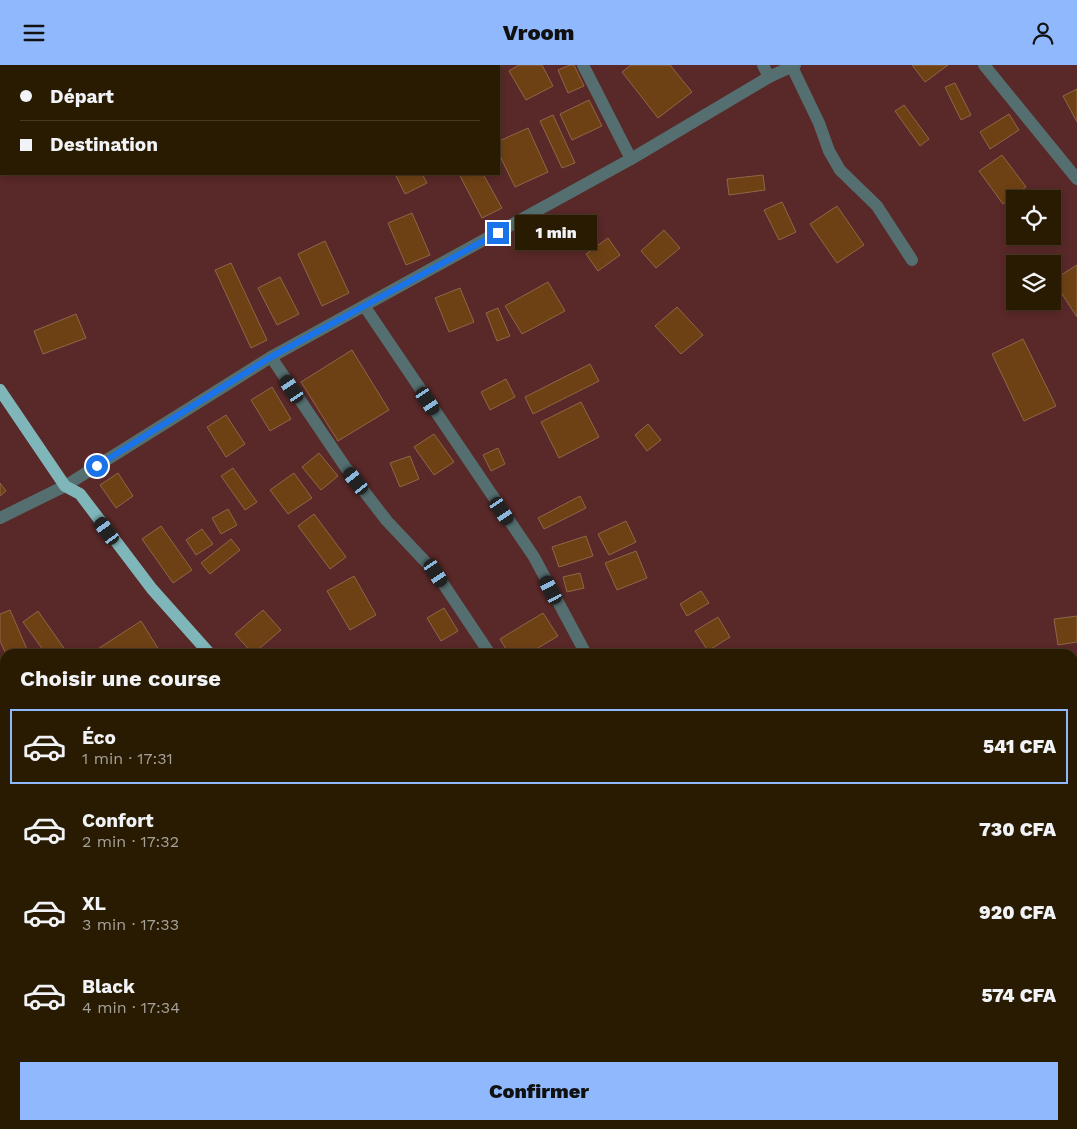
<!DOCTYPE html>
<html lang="fr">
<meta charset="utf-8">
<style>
:root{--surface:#281b02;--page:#30240c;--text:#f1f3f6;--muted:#a5a199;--line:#443924;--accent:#90b8fd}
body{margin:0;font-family:"Work Sans",sans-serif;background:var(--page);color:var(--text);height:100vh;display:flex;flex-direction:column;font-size:19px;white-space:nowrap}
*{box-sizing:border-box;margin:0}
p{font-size:16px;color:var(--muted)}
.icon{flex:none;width:28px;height:28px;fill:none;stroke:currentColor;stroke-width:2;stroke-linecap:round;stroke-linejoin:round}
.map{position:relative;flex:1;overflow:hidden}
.panel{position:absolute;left:0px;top:584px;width:1078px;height:481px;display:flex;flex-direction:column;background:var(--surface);border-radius:15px 15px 0 0;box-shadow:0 2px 8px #0003,0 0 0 1px var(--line)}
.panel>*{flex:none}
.hud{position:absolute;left:0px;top:0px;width:500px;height:110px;box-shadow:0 2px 8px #0003,0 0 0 1px var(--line);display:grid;align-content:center;height:110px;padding:0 20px;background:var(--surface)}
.buttons{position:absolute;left:1006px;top:125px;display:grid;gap:10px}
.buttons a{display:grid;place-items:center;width:55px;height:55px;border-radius:0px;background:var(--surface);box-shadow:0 2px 8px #0003,0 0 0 1px var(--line);font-size:25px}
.end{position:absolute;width:22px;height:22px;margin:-11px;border:6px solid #1a73e8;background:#fff;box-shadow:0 0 0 2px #fff}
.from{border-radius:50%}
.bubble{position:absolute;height:35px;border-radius:0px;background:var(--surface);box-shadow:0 2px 8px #0003,0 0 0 1px var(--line);font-size:16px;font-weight:800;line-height:35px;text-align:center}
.car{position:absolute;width:15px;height:30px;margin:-15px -8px;border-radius:6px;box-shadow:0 0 4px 1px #0007;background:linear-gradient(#222 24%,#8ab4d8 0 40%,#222 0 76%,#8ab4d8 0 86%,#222 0)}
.hud b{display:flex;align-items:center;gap:18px;height:48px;font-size:19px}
.hud b+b{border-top:1px solid var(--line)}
.hud i{width:12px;height:12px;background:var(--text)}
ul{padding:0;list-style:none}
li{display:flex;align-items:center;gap:15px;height:75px;margin:0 10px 8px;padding:0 10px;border:2px solid transparent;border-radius:0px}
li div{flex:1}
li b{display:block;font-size:19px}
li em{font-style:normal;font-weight:800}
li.active{border-color:var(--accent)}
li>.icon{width:45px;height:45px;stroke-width:1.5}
h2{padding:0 20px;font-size:22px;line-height:60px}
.button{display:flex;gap:10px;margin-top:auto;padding:10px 20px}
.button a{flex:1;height:58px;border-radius:0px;background:var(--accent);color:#111;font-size:20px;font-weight:800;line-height:58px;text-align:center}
header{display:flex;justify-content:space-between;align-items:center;height:65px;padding:0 20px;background:var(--accent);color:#111;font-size:22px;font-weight:800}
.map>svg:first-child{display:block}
.green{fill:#592828;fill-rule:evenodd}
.building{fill:#6e4115;stroke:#8e6747}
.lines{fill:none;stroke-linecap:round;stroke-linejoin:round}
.minor{stroke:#556f70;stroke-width:12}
.major{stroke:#7fb6ba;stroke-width:12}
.route{stroke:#1a73e8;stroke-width:6}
</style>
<header><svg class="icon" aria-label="menu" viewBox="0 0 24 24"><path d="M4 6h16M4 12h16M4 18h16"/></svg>Vroom<svg class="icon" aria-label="person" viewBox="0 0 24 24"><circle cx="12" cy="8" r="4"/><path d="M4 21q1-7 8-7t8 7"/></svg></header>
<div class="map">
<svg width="1077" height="1064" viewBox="0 0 1077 1064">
<rect width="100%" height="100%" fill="#352402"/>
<path class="green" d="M0,0H1077V1064H0ZM1,1H499V109H1ZM1015,134H1052V171H1015ZM1015,199H1052V236H1015ZM5,589H1072V1060H5Z"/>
<g class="building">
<path d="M519,0H542L553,21L526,35L509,6Z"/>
<path d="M570,0H574L584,21L568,28L558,5Z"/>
<path d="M631,0H670L692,27L658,53L622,7Z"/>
<path d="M912,0H948L925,17Z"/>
<path d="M955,18L971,50L961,55L945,22Z"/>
<path d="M1077,24V57L1063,31Z"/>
<path d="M589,35L602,61L572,75L560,49Z"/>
<path d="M904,40L929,74L920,81L895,46Z"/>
<path d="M1009,49L1019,65L990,84L980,67Z"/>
<path d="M553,50L575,98L562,103L540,56Z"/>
<path d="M528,63L548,107L515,122L499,89V76Z"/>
<path d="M1002,90L1026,122L1003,139L979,106Z"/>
<path d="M395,109H422L427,118L405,129Z"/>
<path d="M459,109H483L502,143L482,153Z"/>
<path d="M763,110L765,125L729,130L727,114Z"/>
<path d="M782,137L796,167L779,175L764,145Z"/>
<path d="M837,141L864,180L837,198L810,159Z"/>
<path d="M412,148L430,190L406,200L388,158Z"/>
<path d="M664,165L680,183L656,203L641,186Z"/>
<path d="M608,173L620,190L598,206L586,189Z"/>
<path d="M325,176L349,228L322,241L298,189Z"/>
<path d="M231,198L267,275L251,283L215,205Z"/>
<path d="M1077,200V252L1053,215Z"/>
<path d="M280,212L299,249L277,260L258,223Z"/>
<path d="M548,217L565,246L522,269L505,241Z"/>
<path d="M460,223L474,257L449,267L435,233Z"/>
<path d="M677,242L703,270L681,289L655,261Z"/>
<path d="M498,243L510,271L497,276L486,248Z"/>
<path d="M76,249L86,273L43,289L34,266Z"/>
<path d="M1023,274L1056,341L1024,356L992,289Z"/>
<path d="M352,285L389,345L338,376L301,317Z"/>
<path d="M590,299L599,316L533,349L525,332Z"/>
<path d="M506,314L515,332L490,345L481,327Z"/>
<path d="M272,322L291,354L270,366L251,335Z"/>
<path d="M581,337L599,372L559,393L541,357Z"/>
<path d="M226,350L245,379L226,392L207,362Z"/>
<path d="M648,359L661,375L647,386L635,370Z"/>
<path d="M434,369L454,397L434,410L414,382Z"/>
<path d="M498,383L505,399L491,406L483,390Z"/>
<path d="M319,388L338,411L321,425L302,402Z"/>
<path d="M410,391L419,414L400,422L390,398Z"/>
<path d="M233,403L257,437L245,445L221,411Z"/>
<path d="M118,408L133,431L116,443L100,420Z"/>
<path d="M294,408L312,433L288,449L270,425Z"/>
<path d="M0,418L6,426L0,431Z"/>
<path d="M580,431L586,443L544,464L538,453Z"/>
<path d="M228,444L237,460L221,469L212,453Z"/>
<path d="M314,449L346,492L330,504L298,461Z"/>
<path d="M626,456L636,477L609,490L598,469Z"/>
<path d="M161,461L192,505L173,518L142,474Z"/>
<path d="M202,464L213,479L196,490L186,475Z"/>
<path d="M586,471L593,491L559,502L552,482Z"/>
<path d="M231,474L240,485L210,509L201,498Z"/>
<path d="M636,486L647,513L617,525L605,498Z"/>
<path d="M580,508L584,523L567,527L563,512Z"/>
<path d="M354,511L376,550L350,565L327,526Z"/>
<path d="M701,526L709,538L687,551L680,539Z"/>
<path d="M444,543L458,566L441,576L427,553Z"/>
<path d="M10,545L29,589H6L0,576V549Z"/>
<path d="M263,545L281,565L253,589L235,569Z"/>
<path d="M38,546L68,589H46L23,557Z"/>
<path d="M543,548L558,571L528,589H509L500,574Z"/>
<path d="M1077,551V577L1058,580L1054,554Z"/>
<path d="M718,552L730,572L708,586L695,566Z"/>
<path d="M141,556L159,585L152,589H90Z"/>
<path d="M5,649V674L1,677L0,654Z"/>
<path d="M0,883L5,891V905L0,908Z"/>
<path d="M1077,1042V1064H1031L1028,1060H1046L1049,1064L1053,1060H1072V1045Z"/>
<path d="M6,1060H31L34,1064H0Z"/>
<path d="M136,1060H154L156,1064H138Z"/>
<path d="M315,1060H325L327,1064H309Z"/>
<path d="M841,1060H867L870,1063L837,1064Z"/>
</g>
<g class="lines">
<g class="minor">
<path d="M583,0L631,94"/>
<path d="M763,0L769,12"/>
<path d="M984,0L1077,114"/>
<path d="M792,2L819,58L829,86L840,105L877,141L912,195"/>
<path d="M365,242L534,492L586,589"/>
<path d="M271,292L346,403L387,456L436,508L490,589"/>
<path d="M0,453L65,421L271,292L631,94L769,12L795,0"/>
<path d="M0,790L5,796"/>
<path d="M0,1008L5,991"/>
<path d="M238,1060L242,1064"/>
<path d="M993,1060L996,1064"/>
<path d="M218,1064L224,1060"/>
<path d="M462,1064L467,1060"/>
</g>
<g class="major">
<path d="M0,325L65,421L80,429L152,524L210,589"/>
<path d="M690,1060L694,1064"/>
</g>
</g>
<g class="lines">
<path class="route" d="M97,401L271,292L498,168"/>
</g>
</svg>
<div class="buttons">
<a><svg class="icon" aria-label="locate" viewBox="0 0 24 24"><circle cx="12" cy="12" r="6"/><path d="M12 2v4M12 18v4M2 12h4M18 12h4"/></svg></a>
<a><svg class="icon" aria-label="layers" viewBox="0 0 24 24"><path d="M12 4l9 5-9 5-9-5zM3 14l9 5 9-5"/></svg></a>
</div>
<i class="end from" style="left:97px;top:401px"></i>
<i class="end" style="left:498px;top:168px"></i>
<div class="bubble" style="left:515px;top:150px;width:82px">1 min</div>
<i class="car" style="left:292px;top:324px;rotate:326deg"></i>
<i class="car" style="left:428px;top:336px;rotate:146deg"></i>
<i class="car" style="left:356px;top:416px;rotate:322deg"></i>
<i class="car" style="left:502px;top:446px;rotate:146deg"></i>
<i class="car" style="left:107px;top:466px;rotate:324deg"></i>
<i class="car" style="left:436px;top:508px;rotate:147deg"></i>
<i class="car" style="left:551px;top:525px;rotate:332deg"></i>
<div class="hud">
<b><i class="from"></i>Départ</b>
<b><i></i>Destination</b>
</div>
<section class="panel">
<h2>Choisir une course</h2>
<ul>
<li class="active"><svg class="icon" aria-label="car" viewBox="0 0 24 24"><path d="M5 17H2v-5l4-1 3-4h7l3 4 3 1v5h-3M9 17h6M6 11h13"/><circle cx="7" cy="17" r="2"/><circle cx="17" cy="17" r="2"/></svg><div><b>Éco</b><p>1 min · 17:31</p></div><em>541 CFA</em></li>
<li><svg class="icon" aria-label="car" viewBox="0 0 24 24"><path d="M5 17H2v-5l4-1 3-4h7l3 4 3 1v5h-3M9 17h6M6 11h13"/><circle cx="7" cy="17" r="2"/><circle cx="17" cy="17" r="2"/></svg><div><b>Confort</b><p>2 min · 17:32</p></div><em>730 CFA</em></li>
<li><svg class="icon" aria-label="car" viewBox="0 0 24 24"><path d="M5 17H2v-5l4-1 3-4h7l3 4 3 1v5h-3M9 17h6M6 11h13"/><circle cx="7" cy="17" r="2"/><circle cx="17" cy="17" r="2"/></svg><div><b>XL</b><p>3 min · 17:33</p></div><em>920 CFA</em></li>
<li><svg class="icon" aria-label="car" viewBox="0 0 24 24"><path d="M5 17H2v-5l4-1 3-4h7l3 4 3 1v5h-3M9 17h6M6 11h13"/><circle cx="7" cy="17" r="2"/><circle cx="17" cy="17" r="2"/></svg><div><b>Black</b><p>4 min · 17:34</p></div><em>574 CFA</em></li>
</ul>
<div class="button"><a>Confirmer</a></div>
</section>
</div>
